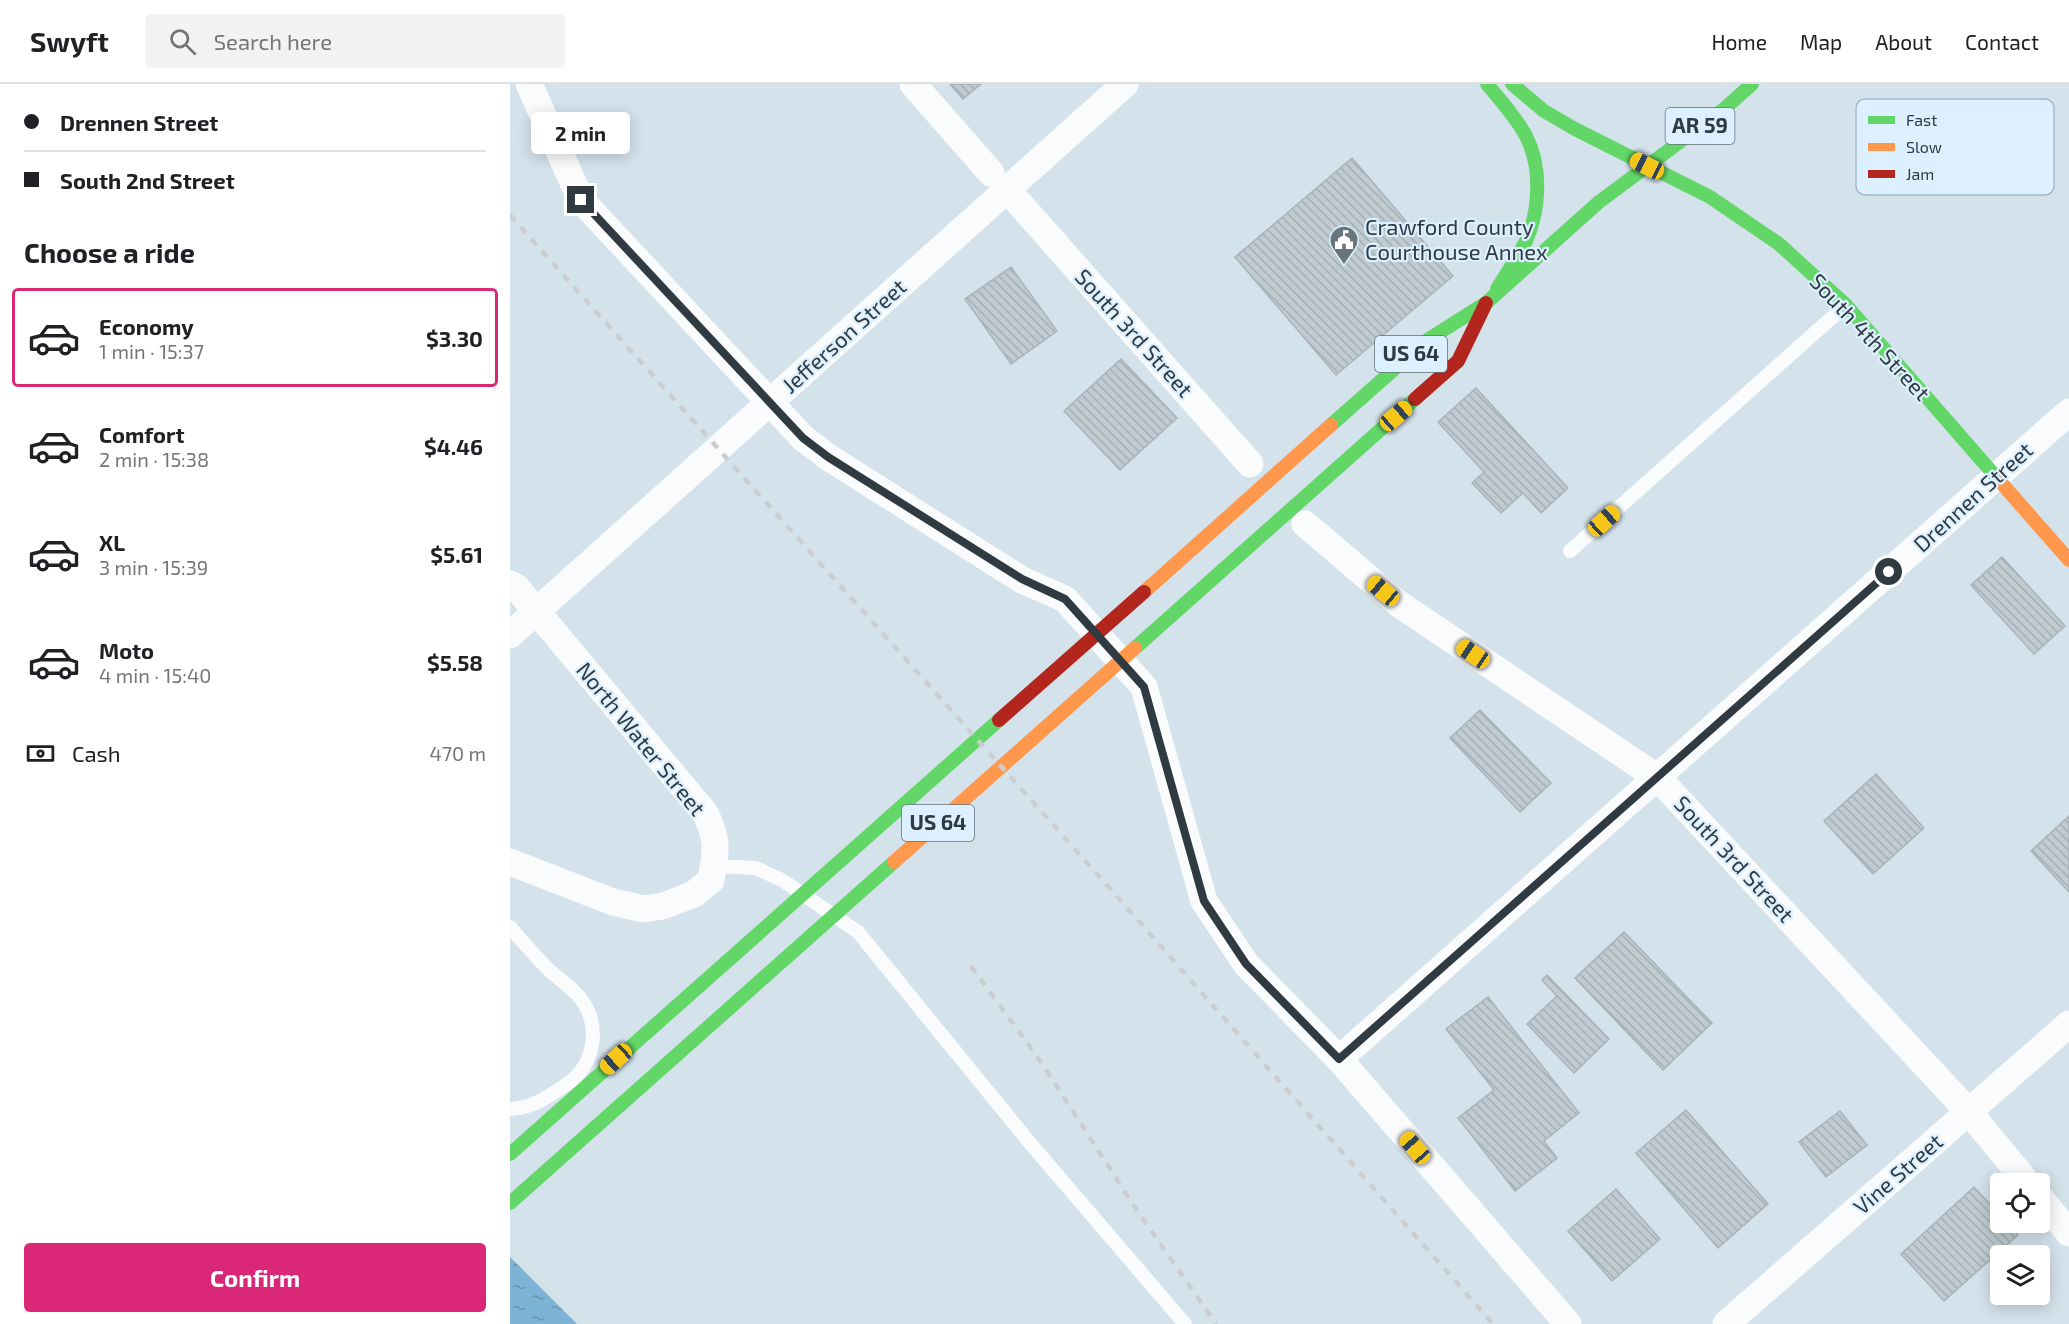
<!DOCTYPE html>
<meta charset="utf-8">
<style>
:root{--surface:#fff;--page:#f2f2f2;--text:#202124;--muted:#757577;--line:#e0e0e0;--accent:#db2777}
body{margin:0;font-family:"Exo 2",sans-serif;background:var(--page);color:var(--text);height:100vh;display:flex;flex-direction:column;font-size:22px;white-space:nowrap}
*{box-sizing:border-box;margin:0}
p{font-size:20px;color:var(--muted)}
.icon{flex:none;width:33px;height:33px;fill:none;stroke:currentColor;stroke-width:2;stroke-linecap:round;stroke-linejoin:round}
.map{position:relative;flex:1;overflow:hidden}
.side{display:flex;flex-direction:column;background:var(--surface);width:510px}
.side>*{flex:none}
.hud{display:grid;align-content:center;height:132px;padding:0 24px;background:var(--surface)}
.fabs{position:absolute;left:1480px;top:1089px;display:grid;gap:12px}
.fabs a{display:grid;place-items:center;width:60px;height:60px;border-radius:6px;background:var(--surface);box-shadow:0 3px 15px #0003;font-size:30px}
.end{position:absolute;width:27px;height:27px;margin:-14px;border:8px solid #2f3a41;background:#fff;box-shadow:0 0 0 3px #fff}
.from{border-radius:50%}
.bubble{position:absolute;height:42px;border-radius:6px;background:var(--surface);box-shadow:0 3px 15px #0003;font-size:20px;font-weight:700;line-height:42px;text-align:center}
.car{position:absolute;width:18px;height:36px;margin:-18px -9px;border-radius:8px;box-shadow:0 0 4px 2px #0007;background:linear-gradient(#f5c518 24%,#345 0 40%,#f5c518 0 76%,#345 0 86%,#f5c518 0)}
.hud b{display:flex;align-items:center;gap:21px;height:57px;font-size:22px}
.hud b+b{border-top:2px solid var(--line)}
.hud i{width:15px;height:15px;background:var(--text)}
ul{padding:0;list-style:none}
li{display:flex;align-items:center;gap:18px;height:99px;margin:0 12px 9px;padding:0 12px;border:3px solid transparent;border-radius:6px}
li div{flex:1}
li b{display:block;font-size:22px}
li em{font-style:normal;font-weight:700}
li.selected{border-color:var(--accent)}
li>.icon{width:54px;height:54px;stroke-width:1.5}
h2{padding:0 24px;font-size:27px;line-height:72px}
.pay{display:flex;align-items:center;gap:15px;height:66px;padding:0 24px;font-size:22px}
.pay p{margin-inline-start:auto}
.primary-button{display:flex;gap:12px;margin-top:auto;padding:12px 24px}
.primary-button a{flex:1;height:69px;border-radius:6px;background:var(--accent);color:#fff;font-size:24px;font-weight:700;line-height:69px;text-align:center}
header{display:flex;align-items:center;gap:36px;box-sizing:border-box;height:84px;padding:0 30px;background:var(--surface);border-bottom:2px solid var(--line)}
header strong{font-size:28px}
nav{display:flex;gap:33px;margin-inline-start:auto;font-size:21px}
.search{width:420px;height:54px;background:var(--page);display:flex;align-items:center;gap:15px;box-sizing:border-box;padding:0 21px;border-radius:6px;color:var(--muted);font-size:22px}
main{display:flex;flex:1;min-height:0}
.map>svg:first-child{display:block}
.water{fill:url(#water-ripples)}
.building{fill:url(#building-back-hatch);stroke:#a9b3bb;stroke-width:1.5}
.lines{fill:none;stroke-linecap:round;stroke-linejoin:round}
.lane{stroke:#f9fbfc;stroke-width:14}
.street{stroke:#f9fbfc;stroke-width:27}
.fast{stroke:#63d668;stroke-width:14}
.slow{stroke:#ff974d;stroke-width:14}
.jam{stroke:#b3261e;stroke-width:14}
.rail{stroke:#cbced1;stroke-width:4.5;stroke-dasharray:8 8;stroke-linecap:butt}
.route{stroke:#2f3a41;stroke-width:8}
.labels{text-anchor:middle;stroke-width:4.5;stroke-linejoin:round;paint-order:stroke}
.shield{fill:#dcf0ff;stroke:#63717a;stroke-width:1.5}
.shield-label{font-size:21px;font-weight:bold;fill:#2f3a41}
.poi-label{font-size:22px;fill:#2f3a41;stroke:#dcf0ff;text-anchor:start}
.street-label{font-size:22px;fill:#2f3a41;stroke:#dcf0ff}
.key{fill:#dcf0ff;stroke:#a8b9c6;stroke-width:1.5}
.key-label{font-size:16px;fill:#2f3a41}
</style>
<header>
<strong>Swyft</strong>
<div class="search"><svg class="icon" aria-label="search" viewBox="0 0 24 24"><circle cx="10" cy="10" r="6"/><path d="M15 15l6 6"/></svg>Search here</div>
<nav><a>Home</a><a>Map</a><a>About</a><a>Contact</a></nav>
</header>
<main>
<section class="side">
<div class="hud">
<b><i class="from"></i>Drennen Street</b>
<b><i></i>South 2nd Street</b>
</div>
<h2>Choose a ride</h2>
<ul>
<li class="selected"><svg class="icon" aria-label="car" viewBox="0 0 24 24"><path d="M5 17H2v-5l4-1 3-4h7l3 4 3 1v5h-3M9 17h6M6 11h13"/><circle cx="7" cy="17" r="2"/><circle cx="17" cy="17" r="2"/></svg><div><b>Economy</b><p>1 min · 15:37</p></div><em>$3.30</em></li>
<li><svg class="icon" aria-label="car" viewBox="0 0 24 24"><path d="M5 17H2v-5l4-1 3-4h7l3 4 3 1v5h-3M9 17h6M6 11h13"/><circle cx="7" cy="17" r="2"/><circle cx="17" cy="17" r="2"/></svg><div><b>Comfort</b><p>2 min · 15:38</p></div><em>$4.46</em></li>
<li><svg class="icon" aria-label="car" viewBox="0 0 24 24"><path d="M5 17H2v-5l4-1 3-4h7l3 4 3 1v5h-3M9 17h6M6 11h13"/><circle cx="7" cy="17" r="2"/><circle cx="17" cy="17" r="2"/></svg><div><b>XL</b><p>3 min · 15:39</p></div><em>$5.61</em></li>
<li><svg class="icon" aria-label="car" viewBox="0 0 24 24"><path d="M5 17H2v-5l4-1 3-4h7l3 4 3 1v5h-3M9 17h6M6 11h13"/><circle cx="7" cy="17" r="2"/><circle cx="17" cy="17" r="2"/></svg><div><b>Moto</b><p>4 min · 15:40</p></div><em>$5.58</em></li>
</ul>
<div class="pay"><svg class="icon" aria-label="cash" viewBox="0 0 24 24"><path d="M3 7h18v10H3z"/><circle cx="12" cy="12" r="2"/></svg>Cash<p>470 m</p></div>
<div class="primary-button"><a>Confirm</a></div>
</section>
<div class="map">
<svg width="1559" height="1240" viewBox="0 0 1559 1240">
<defs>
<pattern id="water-ripples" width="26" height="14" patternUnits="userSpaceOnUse" patternTransform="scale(1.5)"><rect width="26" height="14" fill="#7db4d6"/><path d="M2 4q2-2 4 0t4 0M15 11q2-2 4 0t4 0" fill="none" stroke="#6793af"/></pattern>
<pattern id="building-back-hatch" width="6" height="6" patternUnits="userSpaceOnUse" patternTransform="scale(1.5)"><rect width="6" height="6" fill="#bfcad1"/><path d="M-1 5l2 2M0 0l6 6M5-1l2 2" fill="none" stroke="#a4aeb5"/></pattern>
</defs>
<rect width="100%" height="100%" fill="#d4e2eb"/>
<path class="water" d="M0,1173L67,1240H0Z"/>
<g class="building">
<path d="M440,0H471L453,15Z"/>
<path d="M842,74L943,192L826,291L725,173Z"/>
<path d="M501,183L547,247L501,280L455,215Z"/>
<path d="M611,275L667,334L610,386L554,327Z"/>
<path d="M966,304L1058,404L1031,429L1013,409L991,429L962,399L974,388L928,338Z"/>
<path d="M1492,473L1555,542L1524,570L1461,501Z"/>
<path d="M970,626L1041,699L1010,728L940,654Z"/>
<path d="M1366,690L1414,744L1363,790L1314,737Z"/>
<path d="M1559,732V808L1521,767Z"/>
<path d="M1114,848L1202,939L1153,986L1065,894Z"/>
<path d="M1037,891L1099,955L1064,989L1017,940L1047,912L1032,896Z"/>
<path d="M978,913L1069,1029L1034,1057L1047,1074L1005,1107L948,1034L984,1006L936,945Z"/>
<path d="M1176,1026L1258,1120L1208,1164L1126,1069Z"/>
<path d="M1330,1027L1357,1061L1316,1093L1289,1058Z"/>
<path d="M1464,1103L1491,1132V1138H1497L1508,1151L1434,1217L1391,1170Z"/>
<path d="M1106,1105L1150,1155L1102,1197L1058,1147Z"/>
</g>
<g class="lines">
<g class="lane">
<path d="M1060,467L1336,221"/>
<path d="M204,782L246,784L272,796L348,848L519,1058L675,1240"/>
<path d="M0,843C13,858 26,873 40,887C50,896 63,904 71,915C91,942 85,981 57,1000C38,1013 23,1024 0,1025"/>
</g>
<g class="street">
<path d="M19,0L71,116L293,354L318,373L512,496L555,515L634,603L694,817L736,880L829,975L1058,1240"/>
<path d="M403,0L481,89"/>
<path d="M509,119L740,380"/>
<path d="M795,440L889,520L1148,694L1459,1028L1518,1100"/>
<path d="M0,500L6,503L195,729C209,757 206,766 201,796L184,810L153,822L133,825L103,818L0,778"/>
<path d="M0,551L615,0"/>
<path d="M829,975L1559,328"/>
<path d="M1530,1114L1559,1149"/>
<path d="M1216,1240L1559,940"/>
</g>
<g class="fast">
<path d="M977,0C991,17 1006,33 1016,52C1032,83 1030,126 1016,157C1008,174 996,189 987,205"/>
<path d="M1002,0L1034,27L1065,45L1200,113L1269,160L1336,221L1487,394"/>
<path d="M821,341L916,257L976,219L1089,118L1214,25L1242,0"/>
<path d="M625,564L905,315"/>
<path d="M0,1070L489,636"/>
<path d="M0,1119L384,778"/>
</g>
<g class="slow">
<path d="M1487,394L1559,476"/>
<path d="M634,508L821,341"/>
<path d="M384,778L625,564"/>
</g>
<g class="jam">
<path d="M905,315L948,277L976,219"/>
<path d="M489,636L634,508"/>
</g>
<g class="rail">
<path d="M0,131L603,808L983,1240"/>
<path d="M461,882L531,978L624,1122L706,1240"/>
</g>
</g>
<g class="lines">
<path class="route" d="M71,116L293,354L318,373L512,495L555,515L634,603L694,817L736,880L829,975L1379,488"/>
</g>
<defs>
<g id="civic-pin" transform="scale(1.5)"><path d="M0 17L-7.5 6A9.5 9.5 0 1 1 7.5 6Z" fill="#69757c" stroke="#dcf0ff"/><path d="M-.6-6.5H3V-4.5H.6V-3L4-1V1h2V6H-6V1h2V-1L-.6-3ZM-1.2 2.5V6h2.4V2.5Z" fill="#fff"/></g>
</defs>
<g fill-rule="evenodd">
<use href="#civic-pin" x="834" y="156"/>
</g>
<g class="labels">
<g class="shield">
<rect x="1155.5" y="24" width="69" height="36" rx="4.5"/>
<rect x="865" y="252" width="72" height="36" rx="4.5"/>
<rect x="392" y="721" width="72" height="36" rx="4.5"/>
</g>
<g class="shield-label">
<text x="1190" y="49">AR 59</text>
<text x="901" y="277">US 64</text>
<text x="428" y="746">US 64</text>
</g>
<g class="poi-label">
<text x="855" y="151">Crawford County<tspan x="855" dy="25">Courthouse Annex</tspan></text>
</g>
<g class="street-label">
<text transform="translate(624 249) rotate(48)" y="8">South 3rd Street</text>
<text transform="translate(334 252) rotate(-42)" y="8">Jefferson Street</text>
<text transform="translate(1360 253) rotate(47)" y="8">South 4th Street</text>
<text transform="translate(1463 413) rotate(-42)" y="8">Drennen Street</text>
<text transform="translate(131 655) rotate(51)" y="8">North Water Street</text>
<text transform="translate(1224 775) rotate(47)" y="8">South 3rd Street</text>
<text transform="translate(1388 1090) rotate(-41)" y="8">Vine Street</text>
</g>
</g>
<rect x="1346" y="15" width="198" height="96" rx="9" class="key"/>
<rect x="1358" y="32" width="27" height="8" fill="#63d668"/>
<rect x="1358" y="59" width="27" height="8" fill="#ff974d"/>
<rect x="1358" y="86" width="27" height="8" fill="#b3261e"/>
<g class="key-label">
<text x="1396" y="42">Fast</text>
<text x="1396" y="69">Slow</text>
<text x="1396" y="96">Jam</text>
</g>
</svg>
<div class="fabs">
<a><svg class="icon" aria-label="locate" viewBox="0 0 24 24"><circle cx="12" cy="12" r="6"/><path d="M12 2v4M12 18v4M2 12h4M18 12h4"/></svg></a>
<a><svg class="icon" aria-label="layers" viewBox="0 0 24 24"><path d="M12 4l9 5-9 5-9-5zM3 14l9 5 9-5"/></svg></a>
</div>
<i class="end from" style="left:1379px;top:488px"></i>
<i class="end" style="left:71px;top:116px"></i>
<div class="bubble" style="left:21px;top:28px;width:99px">2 min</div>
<i class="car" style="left:1137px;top:82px;rotate:297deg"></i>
<i class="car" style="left:886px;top:332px;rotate:49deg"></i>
<i class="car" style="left:1094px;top:437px;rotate:48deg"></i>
<i class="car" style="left:873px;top:507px;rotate:310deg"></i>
<i class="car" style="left:963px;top:570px;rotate:304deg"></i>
<i class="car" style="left:106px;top:975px;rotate:228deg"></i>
<i class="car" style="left:905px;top:1064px;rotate:319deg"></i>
</div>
</main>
